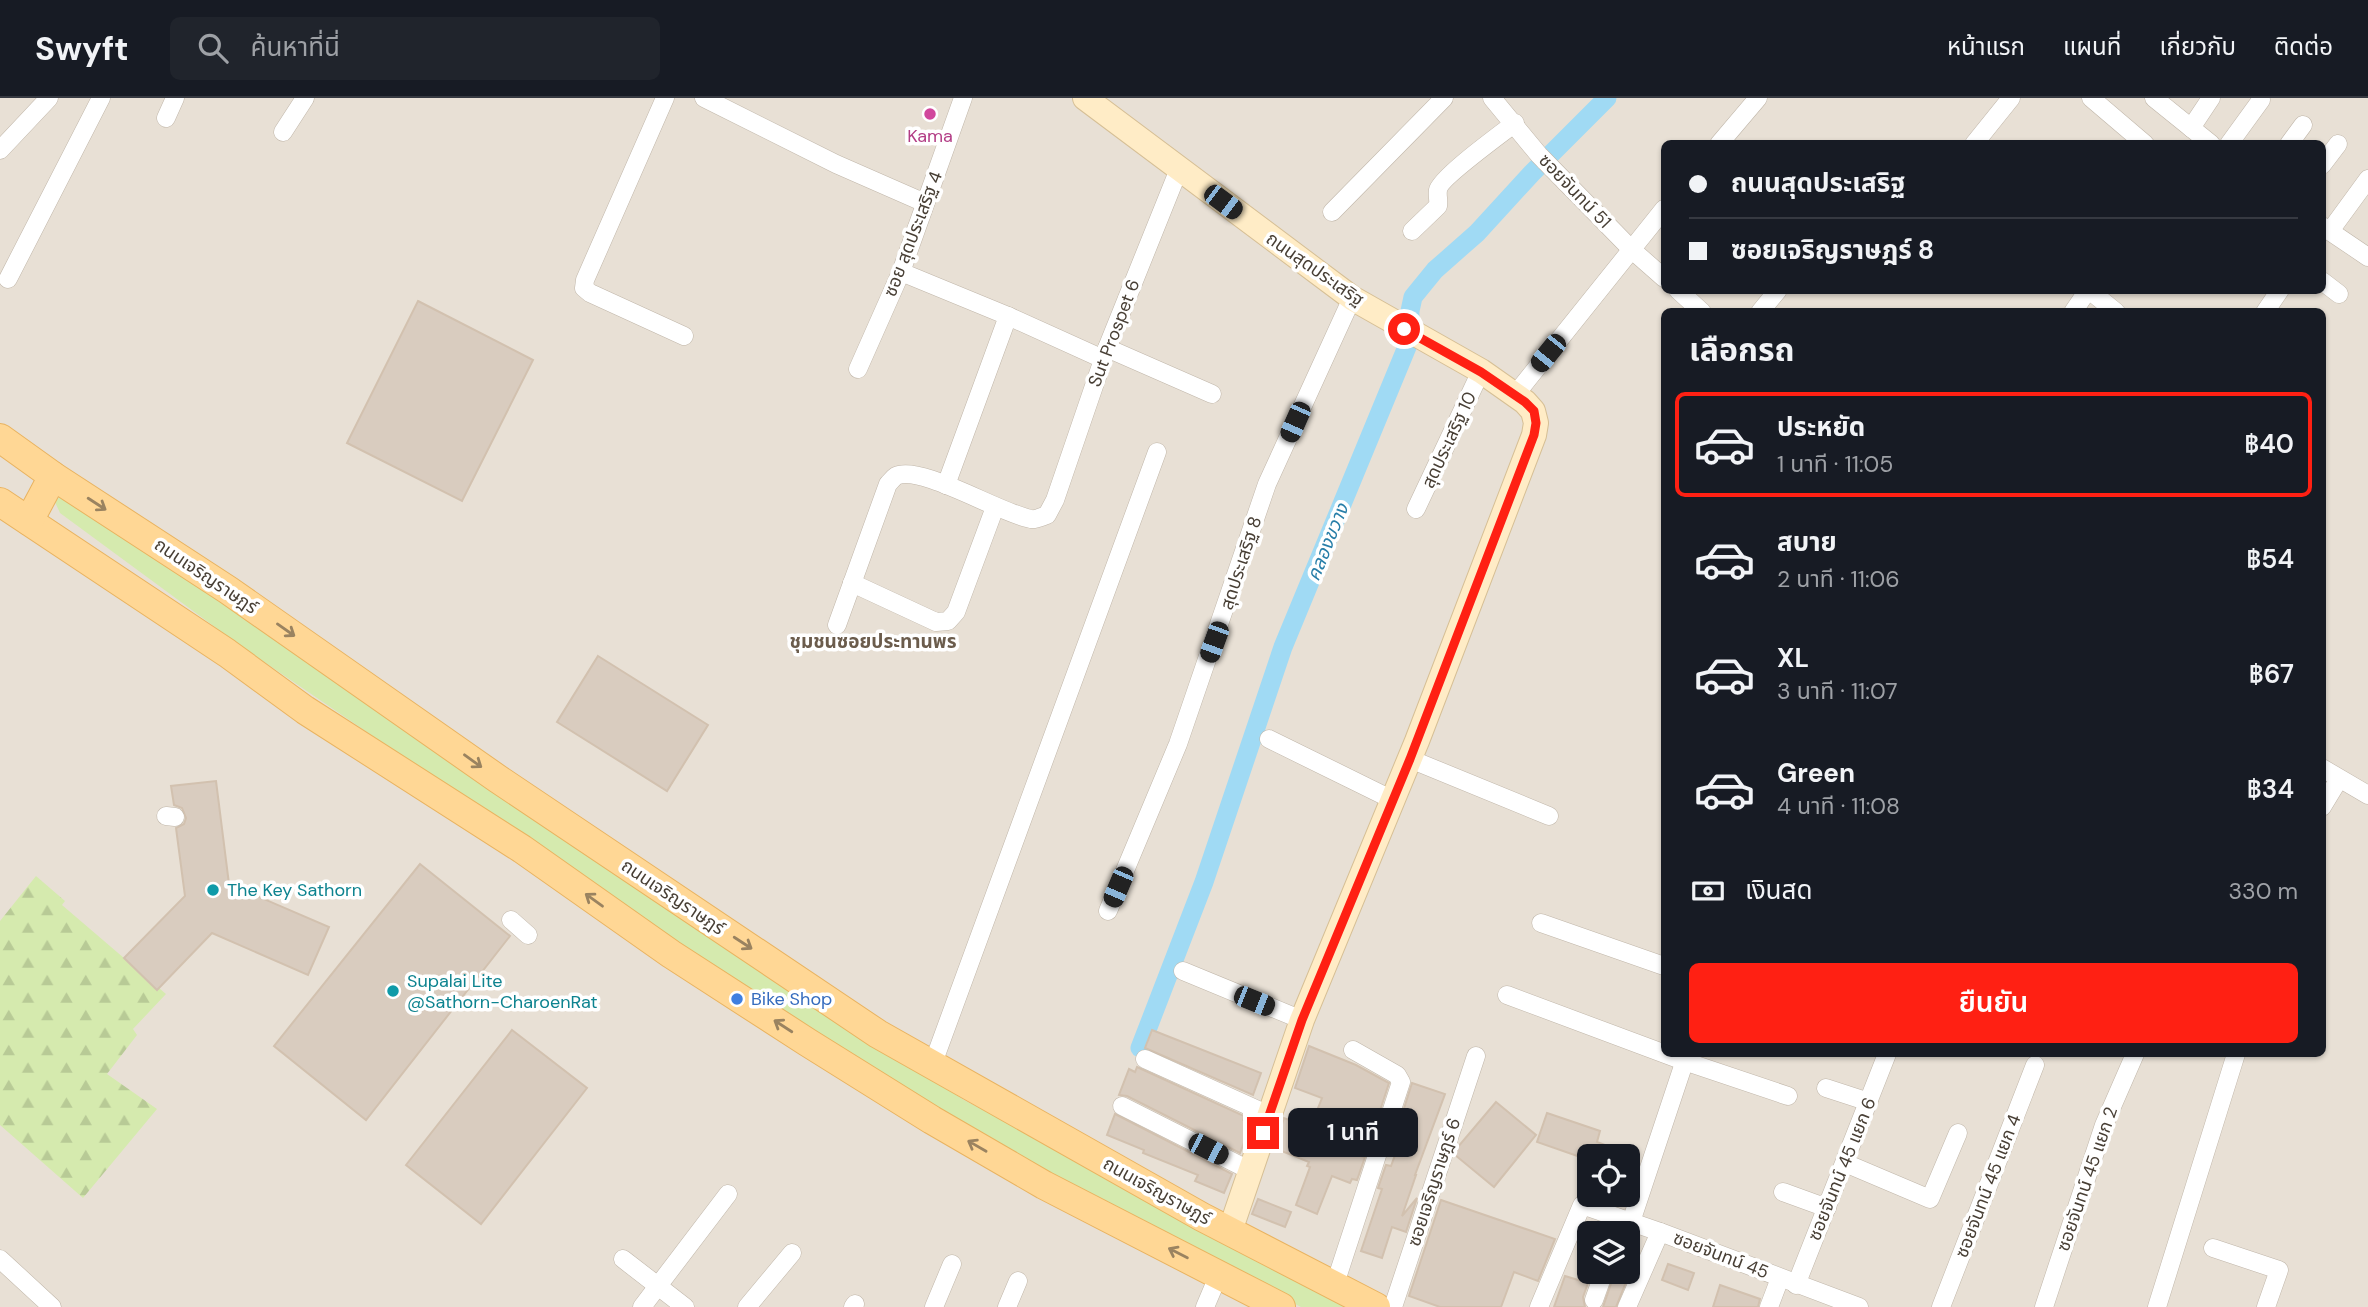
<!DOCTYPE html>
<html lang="th">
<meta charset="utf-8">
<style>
:root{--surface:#171b24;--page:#20242c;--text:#f1f3f6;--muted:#9ea1a6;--line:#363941;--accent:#ff2013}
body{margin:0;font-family:"DM Sans","Noto Sans Thai",sans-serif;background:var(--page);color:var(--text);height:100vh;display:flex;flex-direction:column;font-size:26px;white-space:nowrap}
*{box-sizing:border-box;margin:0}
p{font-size:23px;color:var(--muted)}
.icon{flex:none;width:38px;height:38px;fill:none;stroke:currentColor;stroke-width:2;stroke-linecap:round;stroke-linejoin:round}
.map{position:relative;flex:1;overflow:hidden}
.details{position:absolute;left:1661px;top:210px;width:665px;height:749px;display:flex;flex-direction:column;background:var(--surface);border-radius:10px;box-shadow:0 2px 5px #0004}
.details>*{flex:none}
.hud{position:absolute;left:1661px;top:42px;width:665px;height:154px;border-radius:10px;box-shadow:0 2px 5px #0004;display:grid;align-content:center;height:154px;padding:0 28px;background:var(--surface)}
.fabs{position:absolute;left:1577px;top:1046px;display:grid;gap:14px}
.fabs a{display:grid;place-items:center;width:63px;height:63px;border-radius:10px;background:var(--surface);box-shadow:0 2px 5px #0004;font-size:35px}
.end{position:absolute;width:32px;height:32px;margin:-16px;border:9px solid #ff2013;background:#fff;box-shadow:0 0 0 4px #fff}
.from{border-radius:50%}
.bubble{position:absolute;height:49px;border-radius:10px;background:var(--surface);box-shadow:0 2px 5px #0004;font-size:23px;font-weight:600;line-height:49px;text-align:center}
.car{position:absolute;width:21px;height:42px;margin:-21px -10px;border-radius:9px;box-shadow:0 0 5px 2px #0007;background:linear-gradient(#222 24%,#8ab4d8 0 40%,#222 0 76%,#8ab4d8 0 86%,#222 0)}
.hud b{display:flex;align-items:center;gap:24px;height:66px;font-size:26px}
.hud b+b{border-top:2px solid var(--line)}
.hud i{width:18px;height:18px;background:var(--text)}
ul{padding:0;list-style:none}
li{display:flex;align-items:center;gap:21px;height:105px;margin:0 14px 10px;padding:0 14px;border:4px solid transparent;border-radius:10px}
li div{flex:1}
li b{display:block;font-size:26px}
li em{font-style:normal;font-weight:600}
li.current{border-color:var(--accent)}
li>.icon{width:63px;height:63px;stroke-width:1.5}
h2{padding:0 28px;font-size:32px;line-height:84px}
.pay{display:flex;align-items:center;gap:18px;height:77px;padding:0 28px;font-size:26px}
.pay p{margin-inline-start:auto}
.button{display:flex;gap:14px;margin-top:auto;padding:14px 28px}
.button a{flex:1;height:80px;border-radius:10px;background:var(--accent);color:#fff;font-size:28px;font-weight:600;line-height:80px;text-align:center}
header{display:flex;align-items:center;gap:42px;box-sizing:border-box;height:98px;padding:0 35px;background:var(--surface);border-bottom:2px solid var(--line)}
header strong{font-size:33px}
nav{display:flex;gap:38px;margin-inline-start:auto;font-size:24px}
.search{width:490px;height:63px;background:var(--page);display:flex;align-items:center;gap:18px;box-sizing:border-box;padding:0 24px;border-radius:10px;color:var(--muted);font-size:26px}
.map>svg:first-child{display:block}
.residential{fill:#e8e0d5;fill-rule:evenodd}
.green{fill:#d5eaae}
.forest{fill:url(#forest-firs)}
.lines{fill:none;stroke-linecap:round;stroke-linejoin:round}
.canal{stroke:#a0daf4;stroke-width:19}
.building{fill:#d9ccbf;stroke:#d2c1af;stroke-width:2}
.street-casing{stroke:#c0b6a9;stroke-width:19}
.secondary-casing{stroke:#d6bf95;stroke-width:26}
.primary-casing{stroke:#e9b360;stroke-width:30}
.street{stroke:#fff;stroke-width:18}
.secondary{stroke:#ffecc6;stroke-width:24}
.primary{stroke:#ffd795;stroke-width:28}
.oneway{stroke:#9a8360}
.route{stroke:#ff2013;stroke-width:9}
.hotel-dot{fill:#d1479c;stroke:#fff;stroke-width:2.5}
.culture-dot{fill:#0f9aa8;stroke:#fff;stroke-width:2.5}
.shop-dot{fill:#3f7fe0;stroke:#fff;stroke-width:2.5}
.labels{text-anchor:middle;stroke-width:7;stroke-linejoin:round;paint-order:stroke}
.hotel-label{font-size:18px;fill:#b23c85;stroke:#fff}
.street-label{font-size:18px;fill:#483f35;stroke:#fff}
.culture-label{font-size:18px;fill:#0d838f;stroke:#fff;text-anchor:start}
.shop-label{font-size:18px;fill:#366cbe;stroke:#fff;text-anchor:start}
.water-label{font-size:19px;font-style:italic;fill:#277ea8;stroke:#fff}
.neighbourhood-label{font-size:19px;font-weight:bold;fill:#6b5c4c;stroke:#fff}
</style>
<header>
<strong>Swyft</strong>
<div class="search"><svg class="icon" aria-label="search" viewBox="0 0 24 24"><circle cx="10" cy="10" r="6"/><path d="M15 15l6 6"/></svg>ค้นหาที่นี่</div>
<nav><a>หน้าแรก</a><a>แผนที่</a><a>เกี่ยวกับ</a><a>ติดต่อ</a></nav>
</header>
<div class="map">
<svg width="2368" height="1209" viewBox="0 0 2368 1209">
<defs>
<pattern id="forest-firs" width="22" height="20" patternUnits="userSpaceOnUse" patternTransform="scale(1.75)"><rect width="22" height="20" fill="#d5eaae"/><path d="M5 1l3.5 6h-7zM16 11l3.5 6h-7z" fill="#b8ca96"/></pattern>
</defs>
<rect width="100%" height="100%" fill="#f4efe7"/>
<path class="residential" d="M0,0H2368V1209H0ZM1664,46H2322V192H1664ZM1664,214H2322V956H1664ZM1589,1059H1628V1097H1589ZM1589,1136H1628V1174H1589Z"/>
<path class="green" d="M64,394L625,782L964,1002L1218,1136L1350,1209H1301L996,1051L739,888L238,546L60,415L55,404Z"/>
<path class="forest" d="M36,778L65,803L62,807L166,896L133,931L137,937L107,976L157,1011L83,1100L0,1027V823Z"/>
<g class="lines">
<path class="canal" d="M1140,950L1204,784L1283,549L1409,244L1410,213L1413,199L1435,172L1477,135L1532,75L1607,0"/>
</g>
<g class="building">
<path d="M418,203L533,262L462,403L347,345Z"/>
<path d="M598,558L708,627L667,693L557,624Z"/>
<path d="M216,683L229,786L329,829L308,877L212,835L157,892L124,860L185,798L176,730L184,726L186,720L182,710L174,707L171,688Z"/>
<path d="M420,766L510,838L366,1022L274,948Z"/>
<path d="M512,932L587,990L481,1126L406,1067Z"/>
<path d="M1152,932L1261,975L1253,997L1145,950Z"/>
<path d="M1309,948L1356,967L1389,985L1375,1028L1361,1058L1365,1059L1357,1082L1352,1081L1350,1085L1332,1078L1317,1116L1296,1107L1310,1069L1307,1068L1309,1064L1274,1050L1284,1020L1310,1030L1322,1000L1295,990Z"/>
<path d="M1137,969L1244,1018L1243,1022L1251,1026L1240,1055L1127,998L1119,997L1129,971L1135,974Z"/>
<path d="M1412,985L1445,996L1415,1077H1416L1402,1118L1417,1100L1406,1134L1392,1129L1382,1160L1361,1153L1382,1091L1378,1090L1386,1067L1391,1068L1402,1038L1396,1036Z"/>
<path d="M1496,1004L1536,1037L1494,1089L1455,1057L1457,1050Z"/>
<path d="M1547,1015L1600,1033L1597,1044L1631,1057V1059H1589V1062L1537,1044Z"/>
<path d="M1115,1016L1232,1076L1224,1095L1195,1083L1198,1077L1143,1055L1144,1052L1107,1037Z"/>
<path d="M1258,1101L1291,1114L1285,1129L1252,1116Z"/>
<path d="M1441,1102L1555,1141L1538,1183L1514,1174L1501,1209H1440L1409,1198Z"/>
<path d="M1668,1166L1694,1175L1688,1192L1662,1182Z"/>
<path d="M1615,1174H1630L1616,1209H1603Z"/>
<path d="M1565,1178L1588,1185L1583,1199L1585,1209H1554Z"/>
<path d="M1720,1187L1760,1201L1758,1209H1713Z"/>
</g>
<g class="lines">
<g class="street-casing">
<g id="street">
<path d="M665,0L585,182L584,190L590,195L684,238"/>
<path d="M704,0L836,66L925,105"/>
<path d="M1492,0L1539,57L1631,151L1664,180"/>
<path d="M2091,0L2145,46"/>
<path d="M2154,0L2211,46"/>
<path d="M166,20L175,0"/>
<path d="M2191,30L2211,0"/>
<path d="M283,34L305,0"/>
<path d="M1719,46L1758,0"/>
<path d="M1974,46L2011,0"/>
<path d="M2229,46L2261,2"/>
<path d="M2289,46L2303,27"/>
<path d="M0,52L49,0"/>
<path d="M2322,67L2338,46"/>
<path d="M1332,114L1444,0"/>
<path d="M2322,128L2368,159"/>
<path d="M1412,133L1438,108C1439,102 1437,98 1438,92C1440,80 1502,35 1515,25"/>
<path d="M2330,133L2368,81"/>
<path d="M901,174L1008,218L1103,261"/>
<path d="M8,181L101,0"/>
<path d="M2322,183L2339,196"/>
<path d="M1678,192L1702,214"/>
<path d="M2089,192L2116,214"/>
<path d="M1760,214L1778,192"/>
<path d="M2073,214L2088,192"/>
<path d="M2265,214L2280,192"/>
<path d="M1107,250L1212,296"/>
<path d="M858,271L901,174L963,0"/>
<path d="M1515,297L1664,111"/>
<path d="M946,387L1008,218"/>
<path d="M1416,411L1481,273"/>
<path d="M852,485L936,524L948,523L956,514L995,409"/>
<path d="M837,527L888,386C891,383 893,380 896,378C920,366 1001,416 1031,421C1036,422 1041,419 1047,417L1055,402L1107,250L1179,71"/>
<path d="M1269,641L1393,702"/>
<path d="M1410,661L1549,718"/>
<path d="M2322,670L2368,697"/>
<path d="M2322,709L2339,681"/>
<path d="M166,718L175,719"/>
<path d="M1108,813L1178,646L1267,386L1352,200"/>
<path d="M511,822L528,837"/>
<path d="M1541,825L1664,868"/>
<path d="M1183,873L1302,922"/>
<path d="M1507,897L1684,963L1788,998"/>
<path d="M1145,961L1269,1017"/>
<path d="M932,968L1157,354"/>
<path d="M1826,990L1869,1004"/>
<path d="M1122,1008L1251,1073"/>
<path d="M1845,1065L1930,1101L1958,1035"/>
<path d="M1783,1094L1827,1110"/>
<path d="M1631,1124L1687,956"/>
<path d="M2213,1150L2279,1172L2266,1209"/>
<path d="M0,1161L52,1209"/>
<path d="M623,1161L685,1209"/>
<path d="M1335,1186L1401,984L1397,977L1353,952"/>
<path d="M1796,1187L1887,956"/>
<path d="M1594,1202L1604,1174"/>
<path d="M642,1209L728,1096"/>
<path d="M747,1209L792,1155"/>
<path d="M853,1209L855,1206"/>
<path d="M934,1209L952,1166"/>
<path d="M1007,1209L1018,1183"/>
<path d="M1205,1209L1219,1176"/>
<path d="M1393,1209L1476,958"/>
<path d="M1539,1209L1582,1107L1660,1134L1859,1209"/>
<path d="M1627,1209L1660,1134"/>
<path d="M1769,1209L1780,1180"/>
<path d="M1941,1209L2035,967"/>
<path d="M2044,1209L2104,1027L2135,956"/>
<path d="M2157,1209L2236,956"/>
</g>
</g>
<g class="secondary-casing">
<path id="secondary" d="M1085,0L1352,200L1481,273L1525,304L1533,313L1536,325L1534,337L1417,643L1302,922L1230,1133"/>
</g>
<g class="primary-casing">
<g id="primary">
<path d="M0,340L53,378L228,492L498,681L878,936L1202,1119L1376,1209"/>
<path d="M0,404L227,555L305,612L522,751L671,856L807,944L932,1022L1044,1087L1281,1209"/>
<path d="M29,423L53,378"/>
</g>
</g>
<use href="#street" class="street"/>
<use href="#secondary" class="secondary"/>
<use href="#primary" class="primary"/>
</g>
<defs><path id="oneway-shaft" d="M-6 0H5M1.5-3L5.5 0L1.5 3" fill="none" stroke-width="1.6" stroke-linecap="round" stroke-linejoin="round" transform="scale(1.75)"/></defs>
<g class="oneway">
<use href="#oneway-shaft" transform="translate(97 406) rotate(33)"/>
<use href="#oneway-shaft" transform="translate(286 532) rotate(35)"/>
<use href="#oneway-shaft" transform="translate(473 663) rotate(36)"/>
<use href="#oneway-shaft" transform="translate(594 802) rotate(-144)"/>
<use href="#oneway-shaft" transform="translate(743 845) rotate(33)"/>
<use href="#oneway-shaft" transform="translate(783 928) rotate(-147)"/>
<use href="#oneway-shaft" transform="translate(977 1048) rotate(-150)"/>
<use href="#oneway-shaft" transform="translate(1178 1155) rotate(-153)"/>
</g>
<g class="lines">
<path class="route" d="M1263,1035L1302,922L1410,661L1534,337L1536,325L1534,313L1525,304L1481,274L1404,231"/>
</g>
<circle class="hotel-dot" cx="930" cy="16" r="7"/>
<g class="culture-dot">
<circle cx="213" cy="792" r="7"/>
<circle cx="393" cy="893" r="7"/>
</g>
<circle class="shop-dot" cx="737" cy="901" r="7"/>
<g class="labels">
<g class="hotel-label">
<text x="930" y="44">Kama</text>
</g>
<g class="street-label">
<text transform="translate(1575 93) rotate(46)" y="6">ซอยจันทน์ 51</text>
<text transform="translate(913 136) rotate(-69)" y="6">ซอย สุดประเสริฐ 4</text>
<text transform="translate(1315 171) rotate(35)" y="6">ถนนสุดประเสริฐ</text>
<text transform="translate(1114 235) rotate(-69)" y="6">Sut Prospet 6</text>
<text transform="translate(1449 342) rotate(-65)" y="6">สุดประเสริฐ 10</text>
<text transform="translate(1241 465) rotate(-72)" y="6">สุดประเสริฐ 8</text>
<text transform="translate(206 478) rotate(34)" y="6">ถนนเจริญราษฎร์</text>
<text transform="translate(673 799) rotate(34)" y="6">ถนนเจริญราษฎร์</text>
<text transform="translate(1842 1071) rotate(-68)" y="6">ซอยจันทน์ 45 แยก 6</text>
<text transform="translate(2087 1081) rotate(-71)" y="6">ซอยจันทน์ 45 แยก 2</text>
<text transform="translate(1434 1084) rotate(-72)" y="6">ซอยเจริญราษฎร์ 6</text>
<text transform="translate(1988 1088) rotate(-69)" y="6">ซอยจันทน์ 45 แยก 4</text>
<text transform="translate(1157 1093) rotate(29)" y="6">ถนนเจริญราษฎร์</text>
<text transform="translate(1721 1157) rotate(21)" y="6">ซอยจันทน์ 45</text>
</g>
<g class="culture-label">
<text x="227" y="798">The Key Sathorn</text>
<text x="407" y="889">Supalai Lite<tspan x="407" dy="21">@Sathorn-CharoenRat</tspan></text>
</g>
<g class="shop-label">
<text x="751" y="907">Bike Shop</text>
</g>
<g class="water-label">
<text transform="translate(1327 444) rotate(-68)" y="7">คลองขวาง</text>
</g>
<g class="neighbourhood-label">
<text x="873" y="550">ชุมชนซอยประทานพร</text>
</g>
</g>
</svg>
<div class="fabs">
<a><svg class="icon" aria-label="locate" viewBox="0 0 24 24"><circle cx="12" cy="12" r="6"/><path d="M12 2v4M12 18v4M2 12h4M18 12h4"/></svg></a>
<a><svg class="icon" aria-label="layers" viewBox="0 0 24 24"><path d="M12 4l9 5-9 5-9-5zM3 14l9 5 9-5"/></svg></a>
</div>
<i class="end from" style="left:1404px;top:231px"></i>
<i class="end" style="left:1263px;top:1035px"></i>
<div class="bubble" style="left:1288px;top:1010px;width:130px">1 นาที</div>
<i class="car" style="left:1223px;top:104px;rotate:127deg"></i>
<i class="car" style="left:1548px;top:255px;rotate:219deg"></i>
<i class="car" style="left:1295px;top:324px;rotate:204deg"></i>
<i class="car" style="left:1214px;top:544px;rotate:200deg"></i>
<i class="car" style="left:1118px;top:789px;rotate:203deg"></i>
<i class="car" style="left:1254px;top:903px;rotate:112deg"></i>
<i class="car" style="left:1208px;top:1051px;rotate:117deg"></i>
<div class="hud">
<b><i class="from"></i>ถนนสุดประเสริฐ</b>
<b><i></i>ซอยเจริญราษฎร์ 8</b>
</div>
<section class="details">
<h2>เลือกรถ</h2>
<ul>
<li class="current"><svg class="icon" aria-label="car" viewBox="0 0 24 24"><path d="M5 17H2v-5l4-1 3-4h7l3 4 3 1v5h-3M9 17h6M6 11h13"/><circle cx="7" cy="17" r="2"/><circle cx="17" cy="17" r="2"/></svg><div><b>ประหยัด</b><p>1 นาที · 11:05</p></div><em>฿40</em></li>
<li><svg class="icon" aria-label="car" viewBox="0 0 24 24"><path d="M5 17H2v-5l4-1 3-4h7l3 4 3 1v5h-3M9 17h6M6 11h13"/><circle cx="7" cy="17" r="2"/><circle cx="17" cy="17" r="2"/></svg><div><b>สบาย</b><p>2 นาที · 11:06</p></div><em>฿54</em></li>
<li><svg class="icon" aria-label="car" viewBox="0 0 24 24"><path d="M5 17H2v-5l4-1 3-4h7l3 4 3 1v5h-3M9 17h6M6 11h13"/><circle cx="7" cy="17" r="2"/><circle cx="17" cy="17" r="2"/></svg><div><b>XL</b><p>3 นาที · 11:07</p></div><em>฿67</em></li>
<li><svg class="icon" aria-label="car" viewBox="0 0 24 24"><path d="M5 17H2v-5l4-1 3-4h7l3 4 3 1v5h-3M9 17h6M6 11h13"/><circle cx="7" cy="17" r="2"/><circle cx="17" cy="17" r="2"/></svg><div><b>Green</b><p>4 นาที · 11:08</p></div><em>฿34</em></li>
</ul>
<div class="pay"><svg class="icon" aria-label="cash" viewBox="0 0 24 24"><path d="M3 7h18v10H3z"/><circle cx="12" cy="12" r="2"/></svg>เงินสด<p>330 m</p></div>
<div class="button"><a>ยืนยัน</a></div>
</section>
</div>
